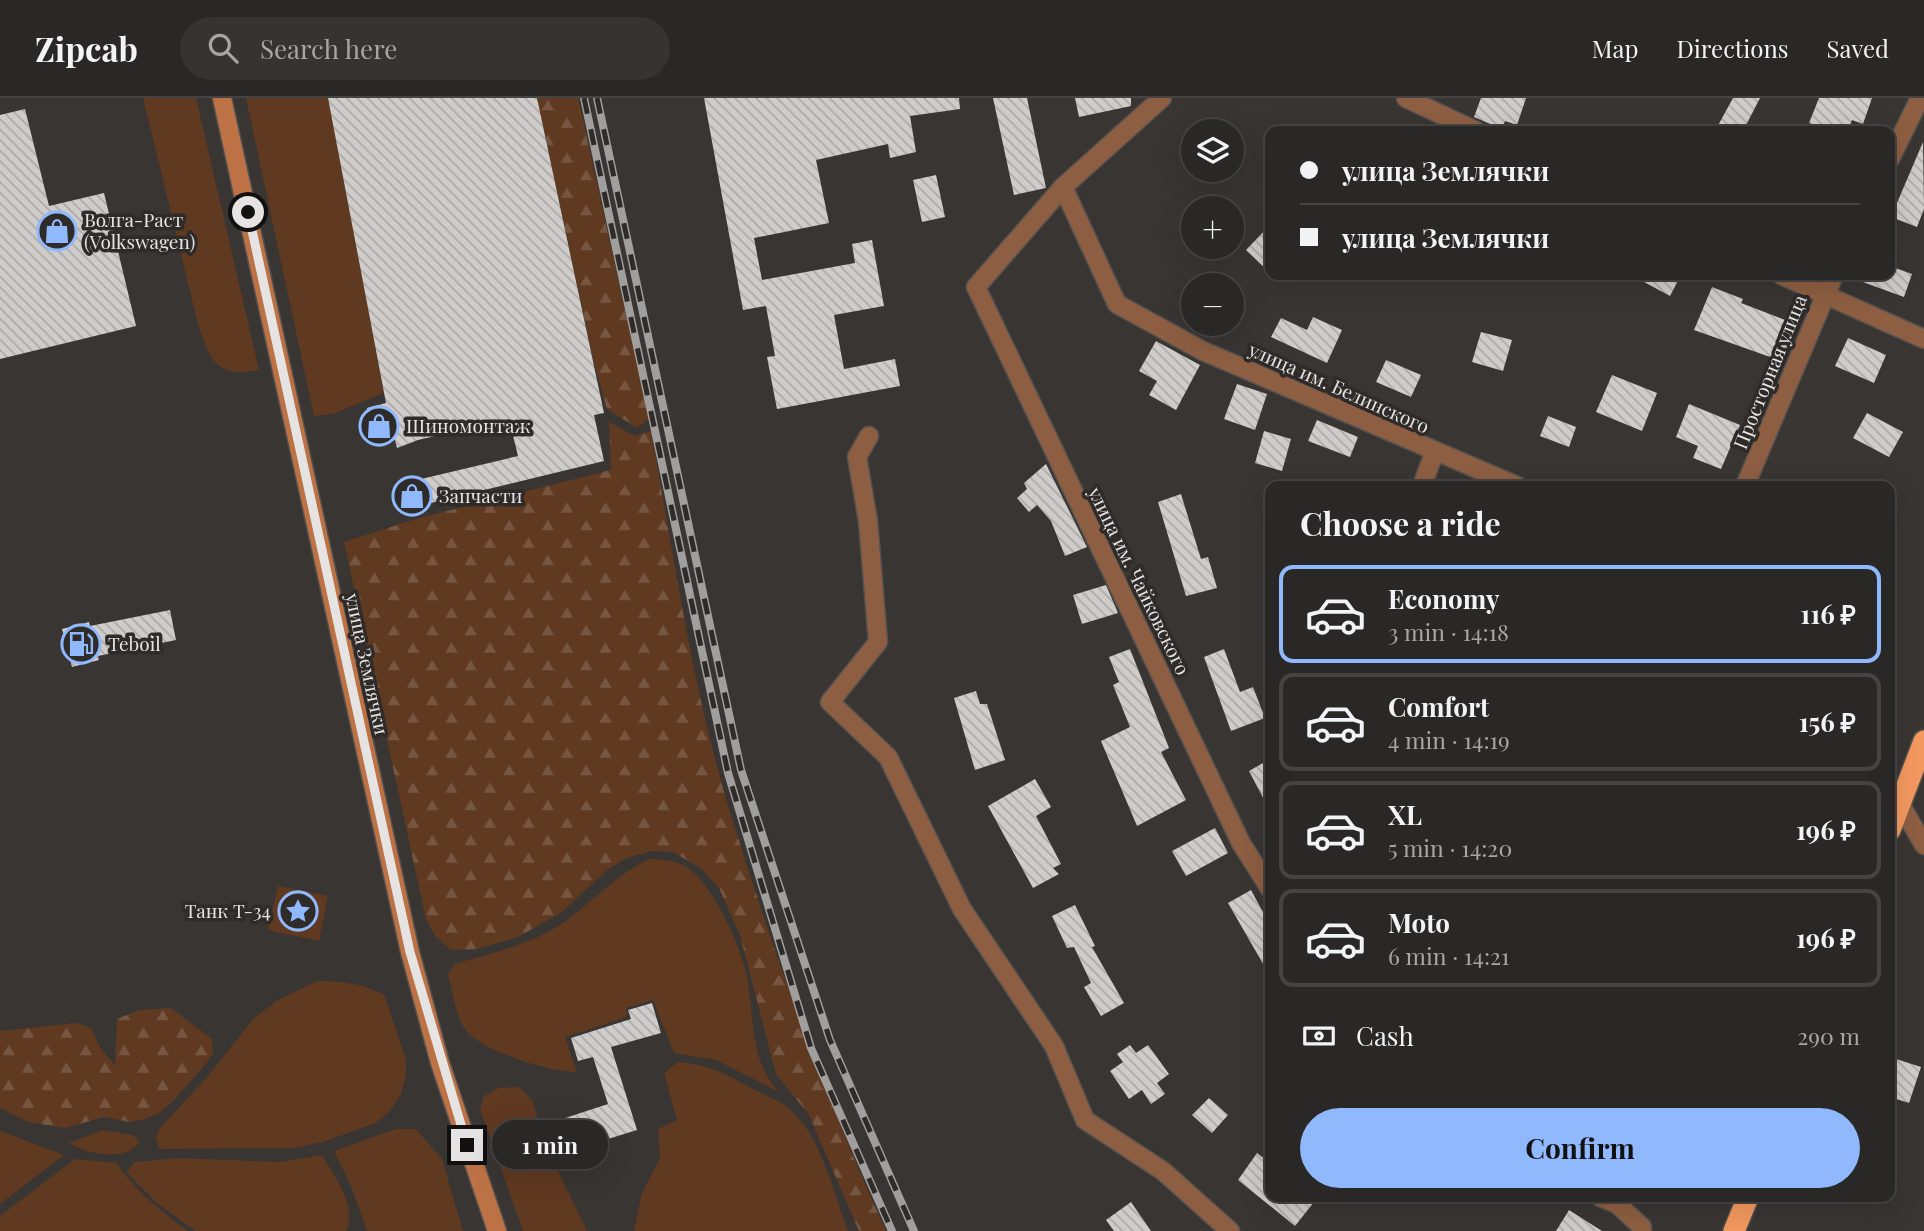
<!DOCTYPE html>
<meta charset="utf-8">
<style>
:root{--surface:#2a2826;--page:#363432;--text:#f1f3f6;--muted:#a5a6a7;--line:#464443;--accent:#90b8fd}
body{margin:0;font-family:"Playfair Display",serif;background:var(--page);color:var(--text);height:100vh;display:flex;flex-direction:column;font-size:26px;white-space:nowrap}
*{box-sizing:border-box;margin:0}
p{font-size:23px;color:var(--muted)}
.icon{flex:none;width:38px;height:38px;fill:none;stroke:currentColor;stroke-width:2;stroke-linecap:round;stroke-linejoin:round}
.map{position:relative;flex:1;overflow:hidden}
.sheet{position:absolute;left:1265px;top:383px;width:630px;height:721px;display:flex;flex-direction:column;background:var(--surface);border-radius:14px;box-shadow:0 7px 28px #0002,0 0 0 2px var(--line)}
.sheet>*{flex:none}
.guide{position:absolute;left:1265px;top:28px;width:630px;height:154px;border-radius:14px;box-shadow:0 7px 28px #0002,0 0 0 2px var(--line);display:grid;align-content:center;height:154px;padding:0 35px;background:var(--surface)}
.controls{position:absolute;left:1181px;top:21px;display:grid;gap:14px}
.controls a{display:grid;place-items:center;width:63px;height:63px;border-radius:50%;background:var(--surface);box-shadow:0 7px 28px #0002,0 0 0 2px var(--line);font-size:35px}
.end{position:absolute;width:32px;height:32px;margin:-16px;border:9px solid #e6e4e3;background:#111;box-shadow:0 0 0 4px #111}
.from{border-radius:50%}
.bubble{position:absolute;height:49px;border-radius:24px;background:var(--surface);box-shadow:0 7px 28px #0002,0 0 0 2px var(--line);font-size:23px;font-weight:700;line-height:49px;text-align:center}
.guide b{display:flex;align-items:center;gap:24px;height:66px;font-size:26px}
.guide b+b{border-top:2px solid var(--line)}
.guide i{width:18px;height:18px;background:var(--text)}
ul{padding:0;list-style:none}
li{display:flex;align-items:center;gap:21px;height:98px;margin:0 14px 10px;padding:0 21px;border:4px solid var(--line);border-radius:14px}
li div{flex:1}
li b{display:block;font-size:26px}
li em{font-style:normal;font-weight:700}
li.active{border-color:var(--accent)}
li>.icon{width:63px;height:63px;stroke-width:1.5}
h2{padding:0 35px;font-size:32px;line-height:84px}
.pay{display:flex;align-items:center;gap:18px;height:77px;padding:0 35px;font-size:26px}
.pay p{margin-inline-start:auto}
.cta{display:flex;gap:14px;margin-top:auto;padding:14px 35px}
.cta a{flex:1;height:80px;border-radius:42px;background:var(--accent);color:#111;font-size:28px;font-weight:700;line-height:80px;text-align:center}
header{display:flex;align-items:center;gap:42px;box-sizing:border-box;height:98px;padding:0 35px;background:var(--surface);border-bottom:2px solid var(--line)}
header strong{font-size:33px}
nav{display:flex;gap:38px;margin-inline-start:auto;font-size:24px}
.search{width:490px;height:63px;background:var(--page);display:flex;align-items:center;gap:18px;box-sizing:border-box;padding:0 24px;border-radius:38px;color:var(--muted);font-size:26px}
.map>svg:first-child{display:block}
.grass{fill:#603921;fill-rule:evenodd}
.forest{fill:url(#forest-firs)}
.building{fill:url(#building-back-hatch)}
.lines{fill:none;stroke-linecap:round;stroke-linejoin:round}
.street-casing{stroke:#54514f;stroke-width:21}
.secondary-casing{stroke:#54514f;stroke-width:21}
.highway-casing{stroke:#54514f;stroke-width:24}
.street{stroke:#8d5e42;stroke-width:18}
.secondary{stroke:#bc7244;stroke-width:18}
.highway{stroke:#f3985f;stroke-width:21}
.rail-casing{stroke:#a19f9d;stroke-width:8}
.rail{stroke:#2e2b29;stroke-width:5;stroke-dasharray:16;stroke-linecap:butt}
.route{stroke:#e6e4e3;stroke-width:9}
.labels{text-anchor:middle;stroke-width:7;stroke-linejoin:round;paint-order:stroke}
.poi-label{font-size:19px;fill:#e6e4e3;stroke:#2e2b29;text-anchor:start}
.street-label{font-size:19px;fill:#e6e4e3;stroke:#2e2b29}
</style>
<header>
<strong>Zipcab</strong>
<div class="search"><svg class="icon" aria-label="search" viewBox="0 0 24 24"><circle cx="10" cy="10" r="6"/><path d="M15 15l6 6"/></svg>Search here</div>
<nav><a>Map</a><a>Directions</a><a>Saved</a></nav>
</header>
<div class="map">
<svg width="1924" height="1133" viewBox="0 0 1924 1133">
<defs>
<pattern id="forest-firs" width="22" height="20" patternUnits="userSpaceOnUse" patternTransform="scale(1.75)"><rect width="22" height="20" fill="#603921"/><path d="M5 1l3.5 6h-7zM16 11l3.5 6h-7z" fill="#775641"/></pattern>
<pattern id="building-back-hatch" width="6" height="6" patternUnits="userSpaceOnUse" patternTransform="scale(1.75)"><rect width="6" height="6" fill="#cfccca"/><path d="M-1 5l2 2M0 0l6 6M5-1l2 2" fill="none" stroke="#acaaa8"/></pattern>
</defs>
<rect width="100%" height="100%" fill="#383533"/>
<g class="grass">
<path d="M143,0H196L259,272C216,280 210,263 198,226Z"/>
<path d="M246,0H328L384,295L333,316L314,318Z"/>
<path d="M649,761C662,761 673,762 685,768C711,783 740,846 746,874C755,914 748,966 781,995L716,962L674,955L653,902L626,910L627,919L565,939L577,974C551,974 476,953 463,928C455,913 452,892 448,876L455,866C495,854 536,846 571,819C597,799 618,776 649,761Z"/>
<path d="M278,788L328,798L319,843L268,832ZM283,800L317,806L313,829L279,822Z"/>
<path d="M317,883C343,883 361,885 384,897L406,961V977L401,996L391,1012L376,1025L323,1044L295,1050L159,1051L156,1039L160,1030L208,978L254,920L278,902Z"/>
<path d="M678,964C707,966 729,977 753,991C764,997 776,1001 787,1009C822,1036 832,1093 848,1133H634L642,1095L660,1060L658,1031L677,1022L664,975Z"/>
<path d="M519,989L532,1002L546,1048L587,1133H523L480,1011L484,998L499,990Z"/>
<path d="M396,1031H416L442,1061L463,1133H367L351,1088L334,1053Z"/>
<path d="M103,1032L132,1037L140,1043C127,1065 87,1056 69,1045Z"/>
<path d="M0,1033L64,1057L0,1106Z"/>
<path d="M322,1057C334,1078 358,1108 346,1133H195L157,1105L126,1074L135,1064L178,1060L280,1064Z"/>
<path d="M75,1061L117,1065C131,1089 164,1116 188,1133H0V1118Z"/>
</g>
<g class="forest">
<path d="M537,0H578L649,321L637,330L607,311L593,261Z"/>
<path d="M609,324L635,338L651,333C674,459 692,588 729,711C773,854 824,997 886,1133H859L809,1017L776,976L740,837L719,790L702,771L673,754L651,753L627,760L608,771L562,814L518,839L477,851L451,852L435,838L426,821L344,444L419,420L611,372Z"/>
<path d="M171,910L212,941L213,955L206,966L172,1004L159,1015L145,1021L129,1024L104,1019L66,1030L28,1024L0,1010V933L76,925L91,930L101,951L115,967L117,921L139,912Z"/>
</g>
<g class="building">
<path d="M328,0H537L604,315L594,317L604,363L406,411L400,386L518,358L509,321L418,342L397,350L395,342L377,347L367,310L386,305Z"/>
<path d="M704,0H959L960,11L910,18L916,54L890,60L888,46L816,62L829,125L754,140L762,182L855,165L852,146L872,142L884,208L834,217L844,271L895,261L900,288L777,311L767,259L775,258L766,208L743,212Z"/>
<path d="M993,0H1027L1046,90L1014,97Z"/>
<path d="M1075,0H1131V8L1079,19Z"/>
<path d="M1481,0H1526L1517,27L1505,23L1502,31L1474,19Z"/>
<path d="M1733,0H1760L1743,33H1715Z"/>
<path d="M1819,0H1872L1863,26L1852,22L1848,33H1829L1809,25Z"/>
<path d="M25,11L49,108L104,95L136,228L0,261V17Z"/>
<path d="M1923,44L1924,111L1917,129L1891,119Z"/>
<path d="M936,77L945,119L922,124L913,82Z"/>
<path d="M1270,127V175L1246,152Z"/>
<path d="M1890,168L1912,176L1904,199L1849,179L1890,177Z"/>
<path d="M1631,177H1681L1670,198Z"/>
<path d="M1712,189L1743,201L1741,205L1798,227L1784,264L1694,232Z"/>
<path d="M1313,219L1342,232L1327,265L1271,239L1281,220L1307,232Z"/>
<path d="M1481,234L1512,242L1503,273L1472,264Z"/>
<path d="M1848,240L1886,257L1874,285L1835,268Z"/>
<path d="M1156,243L1200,267L1176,312L1149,297L1157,283L1139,273Z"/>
<path d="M1386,262L1421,277L1411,299L1376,284Z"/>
<path d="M1612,277L1657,295L1642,333L1596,314Z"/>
<path d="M1237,286L1267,296L1255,332L1224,321Z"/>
<path d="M1689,306L1740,327L1721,371L1693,360L1698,348L1676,339Z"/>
<path d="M1867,315L1903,334L1889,359L1853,340Z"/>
<path d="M1548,318L1576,329L1569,349L1540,338Z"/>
<path d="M1317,322L1358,339L1350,359L1308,343Z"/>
<path d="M1264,333L1291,341L1282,373L1255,365Z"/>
<path d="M1046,366L1087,449L1065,458L1051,423L1037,407L1029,414L1017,400L1027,391L1024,385Z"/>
<path d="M1181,396L1201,461L1208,459L1217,490L1186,498L1158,404Z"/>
<path d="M1106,487L1118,515L1082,526L1073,497Z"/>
<path d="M170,512L176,542L98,558L99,562L72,569L62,531L89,524L90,528Z"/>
<path d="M1130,551L1169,650L1161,654L1186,702L1137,728L1101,643L1130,629L1113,587L1119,584L1109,559Z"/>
<path d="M1224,551L1240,594L1253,589L1265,620L1231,633L1204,559Z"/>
<path d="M976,593L980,606H987L1005,662L975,672L954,600Z"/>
<path d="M1270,661V713L1249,673Z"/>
<path d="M1035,681L1051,709L1036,718L1061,766L1053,770L1059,776L1033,790L988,708Z"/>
<path d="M1215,730L1228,755L1186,778L1172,753Z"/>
<path d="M1251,792L1270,827V878L1228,805Z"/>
<path d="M1075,807L1095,848L1092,849L1124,905L1101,918L1084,889L1091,885L1074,849L1067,850L1052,818Z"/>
<path d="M652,905L661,935L611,949L637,1032L566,1054L556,1023L608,1006L593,959L578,963L571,940L631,921L628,912Z"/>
<path d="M1130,947L1136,955L1148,947L1169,976L1157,985L1165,996L1151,1006L1142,992L1129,1001L1110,973L1123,964L1117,956Z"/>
<path d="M1890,959L1921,969L1909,1005L1890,999Z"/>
<path d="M1209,1000L1228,1017L1212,1035L1192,1017Z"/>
<path d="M1257,1055L1270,1065V1099H1318L1295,1128L1238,1082Z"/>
<path d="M1131,1104L1151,1133H1114L1106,1122Z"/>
<path d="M1569,1112L1602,1133H1556Z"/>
</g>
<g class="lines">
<g class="street-casing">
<g id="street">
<path d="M1162,0L1063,89L976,189L1241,745L1270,791"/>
<path d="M1406,0L1476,33"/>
<path d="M1890,61L1920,0"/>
<path d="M1063,89L1117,206L1203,253L1517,388"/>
<path d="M1781,177L1924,241"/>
<path d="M869,338L857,359L868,423L878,544L830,604L888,659L962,811L1054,948L1085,1022L1163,1073L1230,1133"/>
<path d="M1422,388L1434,355"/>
<path d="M1745,388L1834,177"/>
<path d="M1900,706L1924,747"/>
<path d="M1600,1099L1617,1106L1642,1129V1133"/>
</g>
</g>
<g class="secondary-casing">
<path id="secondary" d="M222,0L410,854L440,965L497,1133"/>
</g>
<g class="highway-casing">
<g id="highway">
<path d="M1890,732L1924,643"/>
<path d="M1734,1133L1748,1099"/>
</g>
</g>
<use href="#street" class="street"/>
<use href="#secondary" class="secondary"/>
<use href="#highway" class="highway"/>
<g class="rail-casing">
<g id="rail">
<path d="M584,0L728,675L811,950L892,1133"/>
<path d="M597,0L741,672L830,942L914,1133"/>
</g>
</g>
<use href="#rail" class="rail"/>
</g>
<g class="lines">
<path class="route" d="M248,114L410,854L467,1047"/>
</g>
<defs>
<g id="shop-ring" transform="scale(2.0125)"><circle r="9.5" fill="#2e2b29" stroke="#90b8fd" stroke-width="1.5"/><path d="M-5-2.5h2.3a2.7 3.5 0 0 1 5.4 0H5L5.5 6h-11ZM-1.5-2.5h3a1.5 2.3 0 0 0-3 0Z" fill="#90b8fd"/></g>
<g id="fuel-ring" transform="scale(2.0125)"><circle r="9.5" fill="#2e2b29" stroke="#90b8fd" stroke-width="1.5"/><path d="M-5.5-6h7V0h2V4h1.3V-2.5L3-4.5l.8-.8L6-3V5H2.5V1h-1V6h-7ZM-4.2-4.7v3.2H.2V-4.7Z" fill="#90b8fd"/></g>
<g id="sight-ring" transform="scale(2.0125)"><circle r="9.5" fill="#2e2b29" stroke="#90b8fd" stroke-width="1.5"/><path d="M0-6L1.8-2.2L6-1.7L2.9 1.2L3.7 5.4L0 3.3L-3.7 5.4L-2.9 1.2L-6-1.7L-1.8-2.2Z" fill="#90b8fd"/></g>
</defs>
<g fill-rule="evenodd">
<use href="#shop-ring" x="57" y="133"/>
<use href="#shop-ring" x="379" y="328"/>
<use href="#shop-ring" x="412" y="398"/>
<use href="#fuel-ring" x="81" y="546"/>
<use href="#sight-ring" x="298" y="813"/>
</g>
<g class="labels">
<g class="poi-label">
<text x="84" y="129">Волга-Раст<tspan x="84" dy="22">(Volkswagen)</tspan></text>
<text x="406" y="335">Шиномонтаж</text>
<text x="439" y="405">Запчасти</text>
<text x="108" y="553">Teboil</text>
<text x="271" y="820" text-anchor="end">Танк Т-34</text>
</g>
<g class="street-label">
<text transform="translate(1770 274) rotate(-68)" y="7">Просторная улица</text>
<text transform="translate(1339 290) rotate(24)" y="7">улица им. Белинского</text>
<text transform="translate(1139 483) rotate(64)" y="7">улица им. Чайковского</text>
<text transform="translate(367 566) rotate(78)" y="7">улица Землячки</text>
</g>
</g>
</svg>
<div class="controls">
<a><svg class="icon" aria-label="layers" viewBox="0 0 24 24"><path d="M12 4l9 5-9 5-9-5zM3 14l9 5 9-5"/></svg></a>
<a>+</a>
<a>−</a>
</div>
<i class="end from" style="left:248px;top:114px"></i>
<i class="end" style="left:467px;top:1047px"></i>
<div class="bubble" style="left:492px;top:1022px;width:116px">1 min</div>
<div class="guide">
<b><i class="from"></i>улица Землячки</b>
<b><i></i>улица Землячки</b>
</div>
<section class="sheet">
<h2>Choose a ride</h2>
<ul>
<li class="active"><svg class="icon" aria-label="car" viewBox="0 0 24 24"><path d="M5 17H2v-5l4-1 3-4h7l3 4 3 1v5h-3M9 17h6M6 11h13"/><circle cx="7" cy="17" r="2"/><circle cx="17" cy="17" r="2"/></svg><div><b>Economy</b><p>3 min · 14:18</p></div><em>116 ₽</em></li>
<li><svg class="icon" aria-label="car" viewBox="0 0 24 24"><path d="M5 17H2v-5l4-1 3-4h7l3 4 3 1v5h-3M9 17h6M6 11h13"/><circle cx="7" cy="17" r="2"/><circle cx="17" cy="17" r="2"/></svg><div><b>Comfort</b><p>4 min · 14:19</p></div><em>156 ₽</em></li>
<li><svg class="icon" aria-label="car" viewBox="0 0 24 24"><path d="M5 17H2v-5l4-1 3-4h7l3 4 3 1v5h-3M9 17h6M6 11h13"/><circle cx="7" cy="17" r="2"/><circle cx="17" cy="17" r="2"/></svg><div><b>XL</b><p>5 min · 14:20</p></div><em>196 ₽</em></li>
<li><svg class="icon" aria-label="car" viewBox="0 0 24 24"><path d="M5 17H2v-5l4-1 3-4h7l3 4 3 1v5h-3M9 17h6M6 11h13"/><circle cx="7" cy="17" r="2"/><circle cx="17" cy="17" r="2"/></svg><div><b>Moto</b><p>6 min · 14:21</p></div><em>196 ₽</em></li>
</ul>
<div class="pay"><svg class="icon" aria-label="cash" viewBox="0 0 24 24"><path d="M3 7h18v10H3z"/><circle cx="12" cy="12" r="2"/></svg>Cash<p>290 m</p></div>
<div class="cta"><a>Confirm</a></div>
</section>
</div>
